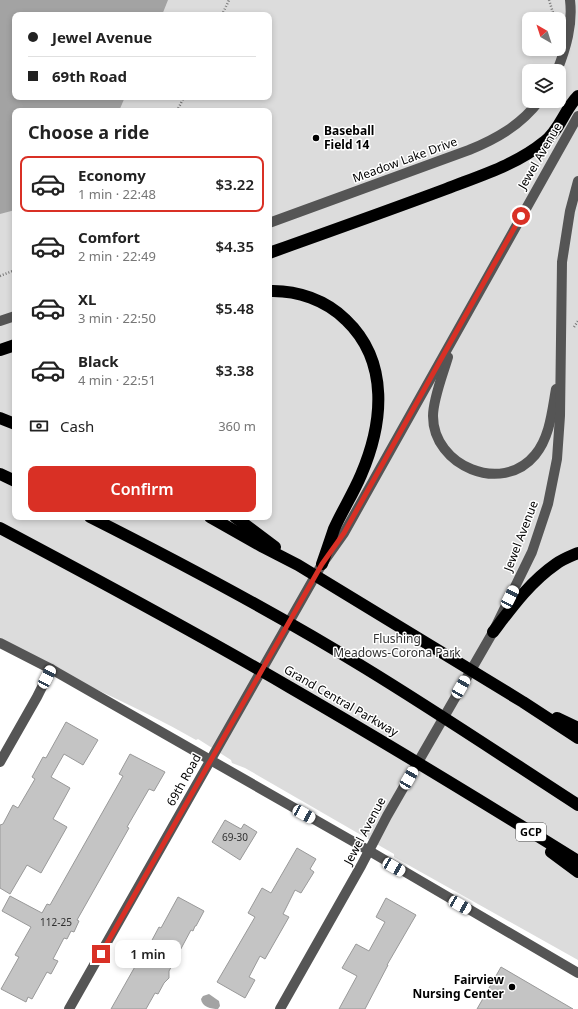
<!DOCTYPE html>
<meta charset="utf-8">
<style>
:root{--surface:#fff;--page:#f6f6f6;--text:#222;--muted:#767676;--line:#e0e0e0;--accent:#d93025}
body{margin:0;font-family:"Noto Sans",sans-serif;background:var(--page);color:var(--text);height:100vh;display:flex;flex-direction:column;font-size:15px;white-space:nowrap}
*{box-sizing:border-box;margin:0}
p{font-size:13px;color:var(--muted)}
.icon{flex:none;width:22px;height:22px;fill:none;stroke:currentColor;stroke-width:2;stroke-linecap:round;stroke-linejoin:round}
.map{position:relative;flex:1;overflow:hidden}
.panel{position:absolute;left:12px;top:108px;width:260px;height:412px;display:flex;flex-direction:column;background:var(--surface);border-radius:8px;box-shadow:0 2px 6px #0003}
.panel>*{flex:none}
.top-card{position:absolute;left:12px;top:12px;width:260px;height:88px;border-radius:8px;box-shadow:0 2px 6px #0003;display:grid;align-content:center;height:88px;padding:0 16px;background:var(--surface)}
.needle{width:26px;rotate:321deg}
.tools{position:absolute;left:522px;top:12px;display:grid;gap:8px}
.tools a{display:grid;place-items:center;width:44px;height:44px;border-radius:8px;background:var(--surface);box-shadow:0 2px 6px #0003;font-size:20px}
.end{position:absolute;width:18px;height:18px;margin:-9px;border:5px solid #d93025;background:#fff;box-shadow:0 0 0 2px #fff}
.from{border-radius:50%}
.bubble{position:absolute;height:28px;border-radius:8px;background:var(--surface);box-shadow:0 2px 6px #0003;font-size:13px;font-weight:600;line-height:28px;text-align:center}
.car{position:absolute;width:12px;height:24px;margin:-12px -6px;border-radius:5px;box-shadow:0 0 3px 1px #0007;background:linear-gradient(#fff 24%,#345 0 40%,#fff 0 76%,#345 0 86%,#fff 0)}
.top-card b{display:flex;align-items:center;gap:14px;height:38px;font-size:15px}
.top-card b+b{border-top:1px solid var(--line)}
.top-card i{width:10px;height:10px;background:var(--text)}
ul{padding:0;list-style:none}
li{display:flex;align-items:center;gap:12px;height:56px;margin:0 8px 6px;padding:0 8px;border:2px solid transparent;border-radius:8px}
li div{flex:1}
li b{display:block;font-size:15px}
li em{font-style:normal;font-weight:600}
li.active{border-color:var(--accent)}
li>.icon{width:36px;height:36px;stroke-width:1.5}
h2{padding:0 16px;font-size:18px;line-height:48px}
.pay{display:flex;align-items:center;gap:10px;height:44px;padding:0 16px;font-size:15px}
.pay p{margin-inline-start:auto}
.action{display:flex;gap:8px;margin-top:auto;padding:8px 16px}
.action a{flex:1;height:46px;border-radius:8px;background:var(--accent);color:#fff;font-size:16px;font-weight:600;line-height:46px;text-align:center}
.map>svg:first-child{display:block}
.green{fill:#dcdcdc;fill-rule:evenodd}
.water{fill:#a3a3a3}
.building{fill:#c4c4c4;stroke:#999}
.lines{fill:none;stroke-linecap:round;stroke-linejoin:round}
.path{stroke:#777;stroke-width:2.5;stroke-dasharray:1 2;stroke-linecap:butt}
.minor{stroke:#555;stroke-width:10}
.highway{stroke:#000;stroke-width:12}
.route{stroke:#d93025;stroke-width:5}
.poi-dot{fill:#000;stroke:#fff;stroke-width:1.5}
.labels{text-anchor:middle;stroke-width:3;stroke-linejoin:round;paint-order:stroke}
.number-label{font-size:10px;fill:#313131}
.shield{fill:#fff;stroke:#4c4c4c;stroke-width:1}
.shield-label{font-size:11px;font-weight:bold;fill:#000}
.poi-label{font-size:12px;font-weight:bold;fill:#000;stroke:#fff;text-anchor:start}
.street-label{font-size:12px;fill:#000;stroke:#fff}
.park-label{font-size:12px;fill:#333;stroke:#fff}
</style>
<div class="map">
<svg width="578" height="1009" viewBox="0 0 578 1009">
<rect width="100%" height="100%" fill="#fff"/>
<path class="green" d="M0,0H578V960L394,857V854L245,768L232,763L231,760L198,739L196,740C133,704 65,676 0,643ZM15,15H269V97H15ZM529,19H559V49H529ZM529,71H559V101H529ZM15,111H269V517H15Z"/>
<g class="water">
<path d="M0,0H168L162,15H15V97H125L119,111H15V210L0,214Z"/>
<path d="M209,994L219,1001L220,1006L218,1009C211,1009 202,1007 201,999L203,996Z"/>
</g>
<g class="building">
<path d="M66,722L98,740L83,765L64,754L51,777L70,788L53,819L67,827L41,873L27,865L10,894L0,888V825L3,824L13,805L18,808L35,779L32,777L43,757L46,758Z"/>
<path d="M130,754L165,772L154,791L149,789L127,827L129,828L77,920L79,921L74,932L71,931L67,939L64,938L53,959L58,961L51,974L47,972L32,999L28,997L26,1002L1,989L19,957L15,955L31,927L2,911L10,896L42,913L47,904L50,905L123,776L119,774Z"/>
<path d="M225,820L241,829L244,824L257,832L240,860L212,842Z"/>
<path d="M297,848L316,859L310,869L314,872L301,893L295,890L283,914L289,917L265,959L260,956L249,977L255,980L245,998L217,982L255,917L248,913L262,888L271,893Z"/>
<path d="M178,897L204,911L196,926H195L193,931L191,930L169,971V978L164,983L158,994L155,993L146,1009H111L141,956L143,957L159,927L161,928Z"/>
<path d="M386,898L416,915L387,965H388L365,1009H339L357,976L342,968L356,944L369,951L385,922L376,917Z"/>
<path d="M501,967L573,1009H477Z"/>
</g>
<g class="lines">
<g class="path">
<path d="M549,0L555,19"/>
<path d="M222,15L229,0"/>
<path d="M177,111L184,97"/>
<path d="M0,276L15,270"/>
<path d="M574,327L578,321"/>
</g>
<g class="minor">
<path d="M557,71C566,48 573,25 570,0"/>
<path d="M269,223L469,150C496,139 521,125 539,101"/>
<path d="M0,321L15,316"/>
<path d="M448,357C443,374 433,399 433,416C433,466 502,495 535,455C550,437 552,411 556,389"/>
<path d="M0,643L51,669L354,842L578,973"/>
<path d="M0,762L37,697L51,669"/>
<path d="M69,1009L322,564L344,533L578,116"/>
<path d="M280,1009L361,866L387,816L493,632L532,552L548,504L557,459L560,416L562,262L570,211L578,181"/>
</g>
<g class="highway">
<path d="M269,253C328,232 387,211 446,189C479,176 516,165 544,142C560,130 564,110 578,96"/>
<path d="M269,291C297,290 326,300 346,320C390,362 383,424 361,475C353,494 342,511 334,529C330,541 326,553 322,564"/>
<path d="M0,350L15,345"/>
<path d="M0,418L15,424"/>
<path d="M0,474L15,481"/>
<path d="M90,517C183,564 276,613 365,668C437,712 507,759 578,805"/>
<path d="M210,517L263,547L298,565L523,702L578,738"/>
<path d="M235,517L275,547"/>
<path d="M0,528C98,580 195,632 291,688C388,744 483,802 578,861"/>
<path d="M493,632C512,607 530,582 556,564C563,559 571,556 578,553"/>
<path d="M557,718L578,728"/>
<path d="M551,852L578,872"/>
</g>
</g>
<g class="lines">
<path class="route" d="M101,954L322,564L344,533L521,216"/>
</g>
<g class="poi-dot">
<circle cx="316" cy="138" r="4"/>
<circle cx="512" cy="987" r="4"/>
</g>
<g class="labels">
<g class="number-label">
<text x="235" y="841">69-30</text>
<text x="56" y="926">112-25</text>
</g>
<rect class="shield" x="516" y="823" width="30" height="18" rx="3"/>
<g class="shield-label">
<text x="531" y="836">GCP</text>
</g>
<g class="poi-label">
<text x="324" y="135">Baseball<tspan x="324" dy="14">Field 14</tspan></text>
<text x="504" y="984" text-anchor="end">Fairview<tspan x="504" dy="14">Nursing Center</tspan></text>
</g>
<g class="street-label">
<text transform="translate(540 156) rotate(-60)" y="4">Jewel Avenue</text>
<text transform="translate(405 160) rotate(-20)" y="4">Meadow Lake Drive</text>
<text transform="translate(521 536) rotate(-69)" y="4">Jewel Avenue</text>
<text transform="translate(341 701) rotate(30)" y="4">Grand Central Parkway</text>
<text transform="translate(184 780) rotate(-61)" y="4">69th Road</text>
<text transform="translate(365 831) rotate(-62)" y="4">Jewel Avenue</text>
</g>
<g class="park-label">
<text x="397" y="643">Flushing<tspan x="397" dy="14">Meadows-Corona Park</tspan></text>
</g>
</g>
</svg>
<div class="tools">
<a><svg class="needle" viewBox="-14 -14 28 28"><path d="M0-13l5 13h-10z" fill="#e53935"/><path d="M0 13l5-13h-10z" fill="#767676"/></svg></a>
<a><svg class="icon" aria-label="layers" viewBox="0 0 24 24"><path d="M12 4l9 5-9 5-9-5zM3 14l9 5 9-5"/></svg></a>
</div>
<i class="end from" style="left:521px;top:216px"></i>
<i class="end" style="left:101px;top:954px"></i>
<div class="bubble" style="left:115px;top:940px;width:66px">1 min</div>
<i class="car" style="left:510px;top:597px;rotate:27deg"></i>
<i class="car" style="left:47px;top:677px;rotate:27deg"></i>
<i class="car" style="left:461px;top:687px;rotate:30deg"></i>
<i class="car" style="left:409px;top:778px;rotate:30deg"></i>
<i class="car" style="left:304px;top:814px;rotate:119deg"></i>
<i class="car" style="left:394px;top:867px;rotate:120deg"></i>
<i class="car" style="left:460px;top:905px;rotate:120deg"></i>
<div class="top-card">
<b><i class="from"></i>Jewel Avenue</b>
<b><i></i>69th Road</b>
</div>
<section class="panel">
<h2>Choose a ride</h2>
<ul>
<li class="active"><svg class="icon" aria-label="car" viewBox="0 0 24 24"><path d="M5 17H2v-5l4-1 3-4h7l3 4 3 1v5h-3M9 17h6M6 11h13"/><circle cx="7" cy="17" r="2"/><circle cx="17" cy="17" r="2"/></svg><div><b>Economy</b><p>1 min · 22:48</p></div><em>$3.22</em></li>
<li><svg class="icon" aria-label="car" viewBox="0 0 24 24"><path d="M5 17H2v-5l4-1 3-4h7l3 4 3 1v5h-3M9 17h6M6 11h13"/><circle cx="7" cy="17" r="2"/><circle cx="17" cy="17" r="2"/></svg><div><b>Comfort</b><p>2 min · 22:49</p></div><em>$4.35</em></li>
<li><svg class="icon" aria-label="car" viewBox="0 0 24 24"><path d="M5 17H2v-5l4-1 3-4h7l3 4 3 1v5h-3M9 17h6M6 11h13"/><circle cx="7" cy="17" r="2"/><circle cx="17" cy="17" r="2"/></svg><div><b>XL</b><p>3 min · 22:50</p></div><em>$5.48</em></li>
<li><svg class="icon" aria-label="car" viewBox="0 0 24 24"><path d="M5 17H2v-5l4-1 3-4h7l3 4 3 1v5h-3M9 17h6M6 11h13"/><circle cx="7" cy="17" r="2"/><circle cx="17" cy="17" r="2"/></svg><div><b>Black</b><p>4 min · 22:51</p></div><em>$3.38</em></li>
</ul>
<div class="pay"><svg class="icon" aria-label="cash" viewBox="0 0 24 24"><path d="M3 7h18v10H3z"/><circle cx="12" cy="12" r="2"/></svg>Cash<p>360 m</p></div>
<div class="action"><a>Confirm</a></div>
</section>
</div>
